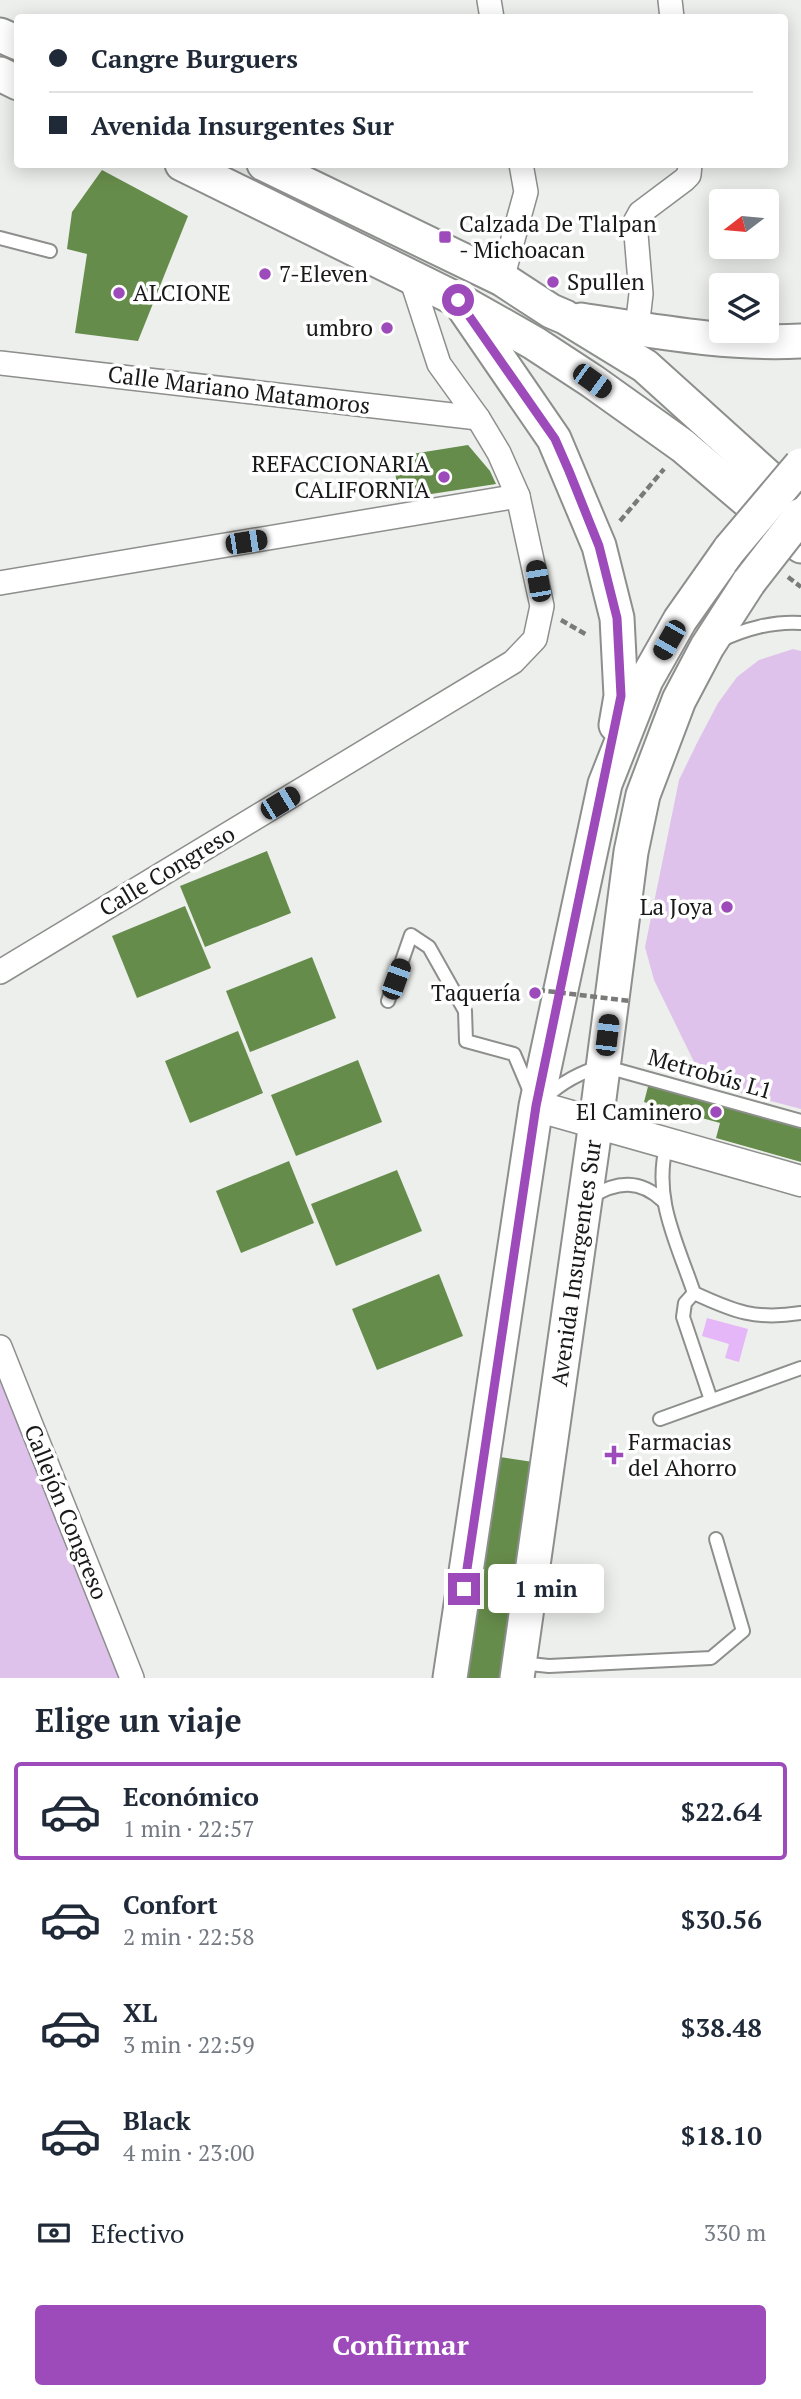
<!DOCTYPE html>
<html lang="es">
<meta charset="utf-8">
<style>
:root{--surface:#fff;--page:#f6f6f7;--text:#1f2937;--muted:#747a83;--line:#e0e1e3;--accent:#9d4bba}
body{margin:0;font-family:"PT Serif",serif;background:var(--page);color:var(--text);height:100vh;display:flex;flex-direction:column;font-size:26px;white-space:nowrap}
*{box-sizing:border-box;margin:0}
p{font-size:23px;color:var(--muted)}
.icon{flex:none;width:38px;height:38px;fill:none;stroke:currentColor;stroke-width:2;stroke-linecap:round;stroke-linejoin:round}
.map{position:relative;height:1678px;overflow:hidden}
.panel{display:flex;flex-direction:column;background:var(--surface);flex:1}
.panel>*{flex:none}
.top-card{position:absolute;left:14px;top:14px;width:774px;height:154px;border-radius:7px;box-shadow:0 4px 18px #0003;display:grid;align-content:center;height:154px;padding:0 35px;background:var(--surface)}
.needle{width:46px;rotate:254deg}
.fabs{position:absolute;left:709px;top:189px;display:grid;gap:14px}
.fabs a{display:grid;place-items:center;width:70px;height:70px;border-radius:7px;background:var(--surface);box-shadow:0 4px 18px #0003;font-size:35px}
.end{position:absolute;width:32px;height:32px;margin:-16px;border:9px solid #9d4bba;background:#fff;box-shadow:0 0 0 4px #fff}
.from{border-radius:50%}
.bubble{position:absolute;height:49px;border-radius:7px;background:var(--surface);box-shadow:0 4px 18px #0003;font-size:23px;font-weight:700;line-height:49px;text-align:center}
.car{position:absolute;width:21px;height:42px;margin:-21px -10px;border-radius:9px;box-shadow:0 0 5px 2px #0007;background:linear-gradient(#222 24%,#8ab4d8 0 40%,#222 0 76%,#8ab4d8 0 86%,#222 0)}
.top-card b{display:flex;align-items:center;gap:24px;height:66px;font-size:26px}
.top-card b+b{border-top:2px solid var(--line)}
.top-card i{width:18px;height:18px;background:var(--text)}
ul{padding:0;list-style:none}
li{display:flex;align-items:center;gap:21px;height:98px;margin:0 14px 10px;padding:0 21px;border:4px solid transparent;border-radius:7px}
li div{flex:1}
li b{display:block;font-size:26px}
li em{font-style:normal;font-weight:700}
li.selected{border-color:var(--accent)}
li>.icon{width:63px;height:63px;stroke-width:1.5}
h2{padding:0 35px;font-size:32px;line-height:84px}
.pay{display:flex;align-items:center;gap:18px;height:77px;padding:0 35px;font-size:26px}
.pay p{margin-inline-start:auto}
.primary-button{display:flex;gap:14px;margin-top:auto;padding:14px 35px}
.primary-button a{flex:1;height:80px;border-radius:7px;background:var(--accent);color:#fff;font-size:28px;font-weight:700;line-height:80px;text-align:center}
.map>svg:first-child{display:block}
.green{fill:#dfc2eb}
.water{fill:#e6b7f8}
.building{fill:#668c4b}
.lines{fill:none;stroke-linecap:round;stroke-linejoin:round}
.service-casing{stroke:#8d8f8c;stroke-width:16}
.minor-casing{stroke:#8d8f8c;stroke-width:26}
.tertiary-casing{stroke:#8d8f8c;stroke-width:33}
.secondary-casing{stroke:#8d8f8c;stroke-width:37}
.path{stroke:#7a7b79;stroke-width:4.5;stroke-dasharray:7 3.5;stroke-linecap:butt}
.service{stroke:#fff;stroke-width:12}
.minor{stroke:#fff;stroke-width:23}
.tertiary{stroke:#fff;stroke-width:30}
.secondary{stroke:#fff;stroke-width:33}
.secondary-bridge-casing{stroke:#8d8f8c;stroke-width:37;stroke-linecap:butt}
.path-bridge{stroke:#7a7b79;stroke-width:4.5;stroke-dasharray:7 3.5;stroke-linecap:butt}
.secondary-bridge{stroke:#fff;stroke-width:33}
.route{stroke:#9d4bba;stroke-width:9}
.poi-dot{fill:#9d4bba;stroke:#fff;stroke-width:2.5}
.labels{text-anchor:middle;stroke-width:7;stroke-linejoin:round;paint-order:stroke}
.poi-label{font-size:23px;fill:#181918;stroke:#fff;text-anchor:start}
.street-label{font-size:23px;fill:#181918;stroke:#fff}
</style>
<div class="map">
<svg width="801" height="1678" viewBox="0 0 801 1678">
<rect width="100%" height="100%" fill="#edefec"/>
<g class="green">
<path d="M793,649L801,651V1109L718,1087L695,1064L654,980L645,947L679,780L697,743L718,703L737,677L759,660Z"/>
<path d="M0,1364L125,1678H0Z"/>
</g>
<path class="water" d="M707,1318L748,1329L739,1362L725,1358L729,1344L702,1336Z"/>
<g class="building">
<path d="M102,170L188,216L138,341L75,333L87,254L67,249L72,212Z"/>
<path d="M468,445L490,471L496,484L399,499L393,457Z"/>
<path d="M267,851L291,913L205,947L180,886Z"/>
<path d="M185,906L211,968L137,998L112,936Z"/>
<path d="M312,957L336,1018L250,1052L226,991Z"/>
<path d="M238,1031L263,1093L190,1123L165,1061Z"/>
<path d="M358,1060L382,1122L296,1156L271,1095Z"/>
<path d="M651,1075L801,1117V1162L716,1138L720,1123L644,1102Z"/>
<path d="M289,1161L314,1223L241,1253L216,1191Z"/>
<path d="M397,1170L422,1231L336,1266L311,1204Z"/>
<path d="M439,1274L463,1336L377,1370L352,1309Z"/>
<path d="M500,1457L533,1462L499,1678H467Z"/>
</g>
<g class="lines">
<g class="service-casing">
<g id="service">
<path d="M0,238L50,251"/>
<path d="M720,641C744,629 774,621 801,623"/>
<path d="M388,1001L411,935L429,947L465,1011L466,1041L514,1054L531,1094"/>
<path d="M545,1098C562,1082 580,1072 603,1066L801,1121"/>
<path d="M667,1143C652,1198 677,1242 694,1293C735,1312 755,1320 801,1313"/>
<path d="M591,1197C617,1181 640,1179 663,1201"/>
<path d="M694,1293L685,1303L683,1317L711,1400"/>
<path d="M660,1419L801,1368"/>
<path d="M520,1663L549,1666L711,1658L743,1631L716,1539"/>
</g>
</g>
<g class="minor-casing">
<g id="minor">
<path d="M489,0L492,18"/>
<path d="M670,0L672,18"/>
<path d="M502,279L526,192L521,164"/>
<path d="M637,328L641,294L635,222L640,213L684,180L689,175L690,164"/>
<path d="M0,363L478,418"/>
<path d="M0,583L518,496"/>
<path d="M0,972L513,662L535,639L542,606L518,496L499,453L478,418L439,364L411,278"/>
<path d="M0,1347L132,1678"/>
</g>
</g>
<g class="tertiary-casing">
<path id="tertiary" d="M536,1106L801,1181"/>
</g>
<g class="secondary-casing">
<g id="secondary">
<path d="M0,35L18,43"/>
<path d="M0,74L18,83"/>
<path d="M182,164L458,300L534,343L592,381L683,446L801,546"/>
<path d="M264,164L502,279L551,311L565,317L645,366L801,507"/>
<path d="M464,308L554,439L599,546L617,618L621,696L616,725"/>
<path d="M581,320C654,331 727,345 801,341"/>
<path d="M450,1678L536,1106L605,784L646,680L680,620L730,549"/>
<path d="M517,1678L596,1122L631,852L643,795L679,700L707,647L749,582"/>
</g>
</g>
<g class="path">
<path d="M620,521L664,469"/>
<path d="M788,577L801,587"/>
<path d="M561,620L587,635"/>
</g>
<use href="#service" class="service"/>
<use href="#minor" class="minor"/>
<use href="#tertiary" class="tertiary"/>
<use href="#secondary" class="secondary"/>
<g class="secondary-bridge-casing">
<g id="secondary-bridge">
<path d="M730,549L801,465"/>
<path d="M749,582L801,515"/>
</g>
</g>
<path class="path-bridge" d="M538,990L630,1001"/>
<use href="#secondary-bridge" class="secondary-bridge"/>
</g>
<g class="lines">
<path class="route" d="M458,300L555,439L569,471L599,546L617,618L621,696L536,1106L464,1589"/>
</g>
<g class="poi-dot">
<rect x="438" y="230" width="14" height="14" rx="3.5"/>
<circle cx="265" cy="274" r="7"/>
<circle cx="553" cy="282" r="7"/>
<circle cx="119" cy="293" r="7"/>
<circle cx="387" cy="328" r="7"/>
<circle cx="444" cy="477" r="7"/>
<circle cx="727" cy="907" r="7"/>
<circle cx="535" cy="993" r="7"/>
<circle cx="716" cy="1112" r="7"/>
<path d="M610.5 1444.5h7v7h7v7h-7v7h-7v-7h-7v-7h7z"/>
</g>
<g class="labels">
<g class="poi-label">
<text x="459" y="232">Calzada De Tlalpan<tspan x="459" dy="26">- Michoacan</tspan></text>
<text x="279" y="282">7-Eleven</text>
<text x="567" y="290">Spullen</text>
<text x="133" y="301">ALCIONE</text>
<text x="373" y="336" text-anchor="end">umbro</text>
<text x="430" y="472" text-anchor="end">REFACCIONARIA<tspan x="430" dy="26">CALIFORNIA</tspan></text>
<text x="713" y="915" text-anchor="end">La Joya</text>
<text x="521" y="1001" text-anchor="end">Taquería</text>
<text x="702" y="1120" text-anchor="end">El Caminero</text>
<text x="628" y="1450">Farmacias<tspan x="628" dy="26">del Ahorro</tspan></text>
</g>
<g class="street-label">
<text transform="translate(239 390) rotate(7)" y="8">Calle Mariano Matamoros</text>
<text transform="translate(167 871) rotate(-31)" y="8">Calle Congreso</text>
<text transform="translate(710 1074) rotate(16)" y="8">Metrobús L1</text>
<text transform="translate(576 1263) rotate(-82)" y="8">Avenida Insurgentes Sur</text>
<text transform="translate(66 1512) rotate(68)" y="8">Callejón Congreso</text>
</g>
</g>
</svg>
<div class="fabs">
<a><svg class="needle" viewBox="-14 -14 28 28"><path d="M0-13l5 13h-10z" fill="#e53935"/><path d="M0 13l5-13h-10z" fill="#747a83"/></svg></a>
<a><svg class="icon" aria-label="layers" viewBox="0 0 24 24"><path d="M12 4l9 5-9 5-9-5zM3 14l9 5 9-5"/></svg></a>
</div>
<i class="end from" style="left:458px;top:300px"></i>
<i class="end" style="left:464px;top:1589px"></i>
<div class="bubble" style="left:488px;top:1564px;width:116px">1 min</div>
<i class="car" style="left:592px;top:381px;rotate:126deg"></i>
<i class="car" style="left:246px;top:542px;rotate:81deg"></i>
<i class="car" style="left:538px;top:581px;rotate:350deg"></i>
<i class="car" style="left:669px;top:640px;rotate:210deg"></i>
<i class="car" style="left:280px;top:803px;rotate:59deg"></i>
<i class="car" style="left:396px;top:979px;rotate:20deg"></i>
<i class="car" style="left:607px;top:1035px;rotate:7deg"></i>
<div class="top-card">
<b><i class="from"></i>Cangre Burguers</b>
<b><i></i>Avenida Insurgentes Sur</b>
</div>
</div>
<section class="panel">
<h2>Elige un viaje</h2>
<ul>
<li class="selected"><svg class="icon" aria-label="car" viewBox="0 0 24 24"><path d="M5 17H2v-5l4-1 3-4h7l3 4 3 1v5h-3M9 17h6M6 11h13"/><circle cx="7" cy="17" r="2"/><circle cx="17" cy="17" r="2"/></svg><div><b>Económico</b><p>1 min · 22:57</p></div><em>$22.64</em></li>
<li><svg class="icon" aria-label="car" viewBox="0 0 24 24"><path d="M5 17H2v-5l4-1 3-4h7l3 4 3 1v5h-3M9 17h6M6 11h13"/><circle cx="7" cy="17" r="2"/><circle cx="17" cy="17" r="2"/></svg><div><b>Confort</b><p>2 min · 22:58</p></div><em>$30.56</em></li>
<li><svg class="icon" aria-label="car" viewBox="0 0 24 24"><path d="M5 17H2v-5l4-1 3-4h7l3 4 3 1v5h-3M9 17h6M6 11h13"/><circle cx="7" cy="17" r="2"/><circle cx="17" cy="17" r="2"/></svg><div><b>XL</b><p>3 min · 22:59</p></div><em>$38.48</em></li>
<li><svg class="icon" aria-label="car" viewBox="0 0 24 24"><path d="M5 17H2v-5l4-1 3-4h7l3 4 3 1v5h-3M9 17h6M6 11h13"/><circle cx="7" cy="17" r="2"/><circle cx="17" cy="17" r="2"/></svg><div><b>Black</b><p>4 min · 23:00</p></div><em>$18.10</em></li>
</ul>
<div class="pay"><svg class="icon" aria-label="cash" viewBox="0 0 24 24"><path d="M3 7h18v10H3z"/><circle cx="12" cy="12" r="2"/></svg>Efectivo<p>330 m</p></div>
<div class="primary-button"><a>Confirmar</a></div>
</section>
